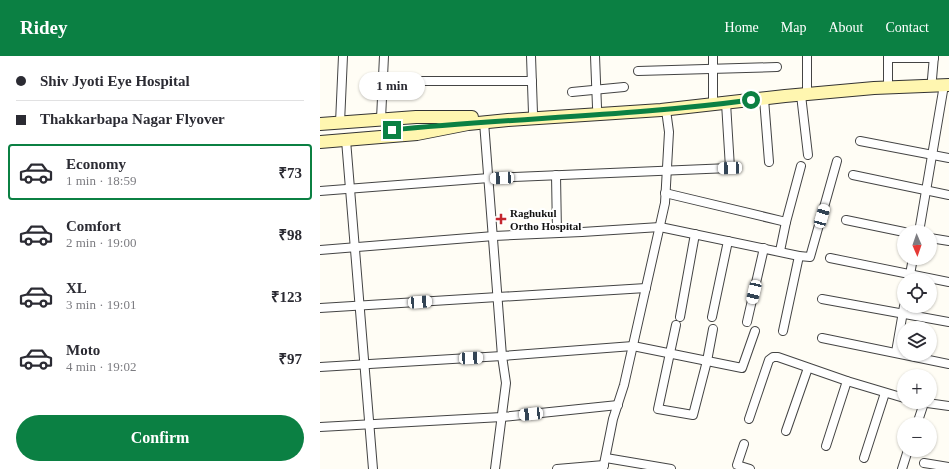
<!DOCTYPE html>
<meta charset="utf-8">
<style>
:root{--surface:#fff;--page:#f7f7f7;--text:#2b2b33;--muted:#7c7c81;--line:#e1e1e2;--accent:#0b8043}
body{margin:0;font-family:"Times New Roman",serif;background:var(--page);color:var(--text);height:100vh;display:flex;flex-direction:column;font-size:15px;white-space:nowrap}
*{box-sizing:border-box;margin:0}
p{font-size:13px;color:var(--muted)}
.icon{flex:none;width:22px;height:22px;fill:none;stroke:currentColor;stroke-width:2;stroke-linecap:round;stroke-linejoin:round}
.map{position:relative;flex:1;overflow:hidden}
.drawer{display:flex;flex-direction:column;background:var(--surface);width:320px}
.drawer>*{flex:none}
.guide{display:grid;align-content:center;height:88px;padding:0 16px;background:var(--surface)}
.needle{width:26px;rotate:178deg}
.tools{position:absolute;left:577px;top:169px;display:grid;gap:8px}
.tools a{display:grid;place-items:center;width:40px;height:40px;border-radius:50%;background:var(--surface);box-shadow:0 1px 3px #0004;font-size:20px}
.end{position:absolute;width:18px;height:18px;margin:-9px;border:5px solid #0b8043;background:#fff;box-shadow:0 0 0 2px #fff}
.from{border-radius:50%}
.bubble{position:absolute;height:28px;border-radius:14px;background:var(--surface);box-shadow:0 1px 3px #0004;font-size:13px;font-weight:800;line-height:28px;text-align:center}
.car{position:absolute;width:12px;height:24px;margin:-12px -6px;border-radius:5px;box-shadow:0 0 3px 1px #0007;background:linear-gradient(#fff 24%,#345 0 40%,#fff 0 76%,#345 0 86%,#fff 0)}
.guide b{display:flex;align-items:center;gap:14px;height:38px;font-size:15px}
.guide b+b{border-top:1px solid var(--line)}
.guide i{width:10px;height:10px;background:var(--text)}
ul{padding:0;list-style:none}
li{display:flex;align-items:center;gap:12px;height:56px;margin:0 8px 6px;padding:0 8px;border:2px solid transparent;border-radius:4px}
li div{flex:1}
li b{display:block;font-size:15px}
li em{font-style:normal;font-weight:800}
li.active{border-color:var(--accent)}
li>.icon{width:36px;height:36px;stroke-width:1.5}
.action{display:flex;gap:8px;margin-top:auto;padding:8px 16px}
.action a{flex:1;height:46px;border-radius:24px;background:var(--accent);color:#fff;font-size:16px;font-weight:800;line-height:46px;text-align:center}
header{display:flex;align-items:center;gap:24px;box-sizing:border-box;height:56px;padding:0 20px;background:var(--accent);color:#fff}
header strong{font-size:19px}
nav{display:flex;gap:22px;margin-inline-start:auto;font-size:14px}
main{display:flex;flex:1;min-height:0}
.map>svg:first-child{display:block}
.lines{fill:none;stroke-linecap:round;stroke-linejoin:round}
.street-casing{stroke:#444;stroke-width:10}
.secondary-casing{stroke:#333;stroke-width:14}
.street{stroke:#fff;stroke-width:8}
.secondary{stroke:#fff6b0;stroke-width:12}
.route{stroke:#0b8043;stroke-width:5}
.poi-dot{fill:#c4262e;stroke:#fff;stroke-width:1.5}
.labels{text-anchor:middle;stroke-width:4;stroke-linejoin:round;paint-order:stroke}
.poi-label{font-size:11px;font-weight:bold;fill:#111;stroke:#fff;text-anchor:start}
</style>
<header>
<strong>Ridey</strong>
<nav><a>Home</a><a>Map</a><a>About</a><a>Contact</a></nav>
</header>
<main>
<section class="drawer">
<div class="guide">
<b><i class="from"></i>Shiv Jyoti Eye Hospital</b>
<b><i></i>Thakkarbapa Nagar Flyover</b>
</div>
<ul>
<li class="active"><svg class="icon" aria-label="car" viewBox="0 0 24 24"><path d="M5 17H2v-5l4-1 3-4h7l3 4 3 1v5h-3M9 17h6M6 11h13"/><circle cx="7" cy="17" r="2"/><circle cx="17" cy="17" r="2"/></svg><div><b>Economy</b><p>1 min · 18:59</p></div><em>₹73</em></li>
<li><svg class="icon" aria-label="car" viewBox="0 0 24 24"><path d="M5 17H2v-5l4-1 3-4h7l3 4 3 1v5h-3M9 17h6M6 11h13"/><circle cx="7" cy="17" r="2"/><circle cx="17" cy="17" r="2"/></svg><div><b>Comfort</b><p>2 min · 19:00</p></div><em>₹98</em></li>
<li><svg class="icon" aria-label="car" viewBox="0 0 24 24"><path d="M5 17H2v-5l4-1 3-4h7l3 4 3 1v5h-3M9 17h6M6 11h13"/><circle cx="7" cy="17" r="2"/><circle cx="17" cy="17" r="2"/></svg><div><b>XL</b><p>3 min · 19:01</p></div><em>₹123</em></li>
<li><svg class="icon" aria-label="car" viewBox="0 0 24 24"><path d="M5 17H2v-5l4-1 3-4h7l3 4 3 1v5h-3M9 17h6M6 11h13"/><circle cx="7" cy="17" r="2"/><circle cx="17" cy="17" r="2"/></svg><div><b>Moto</b><p>4 min · 19:02</p></div><em>₹97</em></li>
</ul>
<div class="action"><a>Confirm</a></div>
</section>
<div class="map">
<svg width="629" height="413" viewBox="0 0 629 413">
<rect width="100%" height="100%" fill="#fffdf5"/>
<g class="lines">
<g class="street-casing">
<g id="street">
<path d="M211,0L213,57"/>
<path d="M275,0L277,51"/>
<path d="M393,0V45"/>
<path d="M568,0V25"/>
<path d="M568,2H614"/>
<path d="M318,15L457,11"/>
<path d="M612,23L614,0"/>
<path d="M101,25H212"/>
<path d="M487,32V0"/>
<path d="M252,36L304,31"/>
<path d="M481,39L488,99"/>
<path d="M444,43L449,106"/>
<path d="M61,63L64,0"/>
<path d="M164,66L182,300L186,327L175,413"/>
<path d="M20,67L23,0"/>
<path d="M26,84L53,413"/>
<path d="M540,85L629,102"/>
<path d="M236,119L237,177"/>
<path d="M533,119L629,139"/>
<path d="M0,135L169,122L410,112L406,47"/>
<path d="M345,137L466,166"/>
<path d="M526,164L584,176"/>
<path d="M599,176L624,29"/>
<path d="M610,182L629,185"/>
<path d="M0,194L174,180L262,176L340,171L479,200L490,201L517,105"/>
<path d="M460,195L466,166L481,110"/>
<path d="M510,202L629,226"/>
<path d="M589,224L593,202"/>
<path d="M502,243L629,266"/>
<path d="M0,252L326,232"/>
<path d="M360,261L375,178"/>
<path d="M392,261L408,185"/>
<path d="M427,266L444,192"/>
<path d="M356,269L338,353L373,359L387,305L393,273"/>
<path d="M463,275L479,200"/>
<path d="M502,282L629,308"/>
<path d="M576,296L584,250"/>
<path d="M0,311L182,300L313,290L422,312L435,275"/>
<path d="M600,346L629,350"/>
<path d="M429,363L449,304L453,301H458L527,325L584,342"/>
<path d="M597,368L604,347"/>
<path d="M0,371L182,361L298,349"/>
<path d="M466,375L488,312"/>
<path d="M424,388L417,409L430,413"/>
<path d="M506,390L527,325"/>
<path d="M286,402L351,413"/>
<path d="M544,402L565,337"/>
<path d="M604,407L629,411"/>
<path d="M237,413L284,409"/>
<path d="M283,413L293,363L304,329L345,147L349,76L346,54"/>
<path d="M582,413L588,394"/>
</g>
</g>
<g class="secondary-casing">
<g id="secondary">
<path d="M0,68L96,61H152"/>
<path d="M0,86L97,78L148,68L188,64L341,54L465,40L554,32L629,29"/>
</g>
</g>
<use href="#street" class="street"/>
<use href="#secondary" class="secondary"/>
</g>
<g class="lines">
<path class="route" d="M72,74C191,62 312,60 431,44"/>
</g>
<path class="poi-dot" d="M179 157h4v4h4v4h-4v4h-4v-4h-4v-4h4z"/>
<g class="labels">
<g class="poi-label">
<text x="190" y="161">Raghukul<tspan x="190" dy="13">Ortho Hospital</tspan></text>
</g>
</g>
</svg>
<div class="tools">
<a><svg class="needle" viewBox="-14 -14 28 28"><path d="M0-13l5 13h-10z" fill="#e53935"/><path d="M0 13l5-13h-10z" fill="#7c7c81"/></svg></a>
<a><svg class="icon" aria-label="locate" viewBox="0 0 24 24"><circle cx="12" cy="12" r="6"/><path d="M12 2v4M12 18v4M2 12h4M18 12h4"/></svg></a>
<a><svg class="icon" aria-label="layers" viewBox="0 0 24 24"><path d="M12 4l9 5-9 5-9-5zM3 14l9 5 9-5"/></svg></a>
<a>+</a>
<a>−</a>
</div>
<i class="end from" style="left:431px;top:44px"></i>
<i class="end" style="left:72px;top:74px"></i>
<div class="bubble" style="left:39px;top:16px;width:66px">1 min</div>
<i class="car" style="left:410px;top:112px;rotate:268deg"></i>
<i class="car" style="left:182px;top:122px;rotate:267deg"></i>
<i class="car" style="left:502px;top:160px;rotate:16deg"></i>
<i class="car" style="left:434px;top:236px;rotate:193deg"></i>
<i class="car" style="left:100px;top:246px;rotate:86deg"></i>
<i class="car" style="left:151px;top:302px;rotate:87deg"></i>
<i class="car" style="left:211px;top:358px;rotate:264deg"></i>
</div>
</main>
